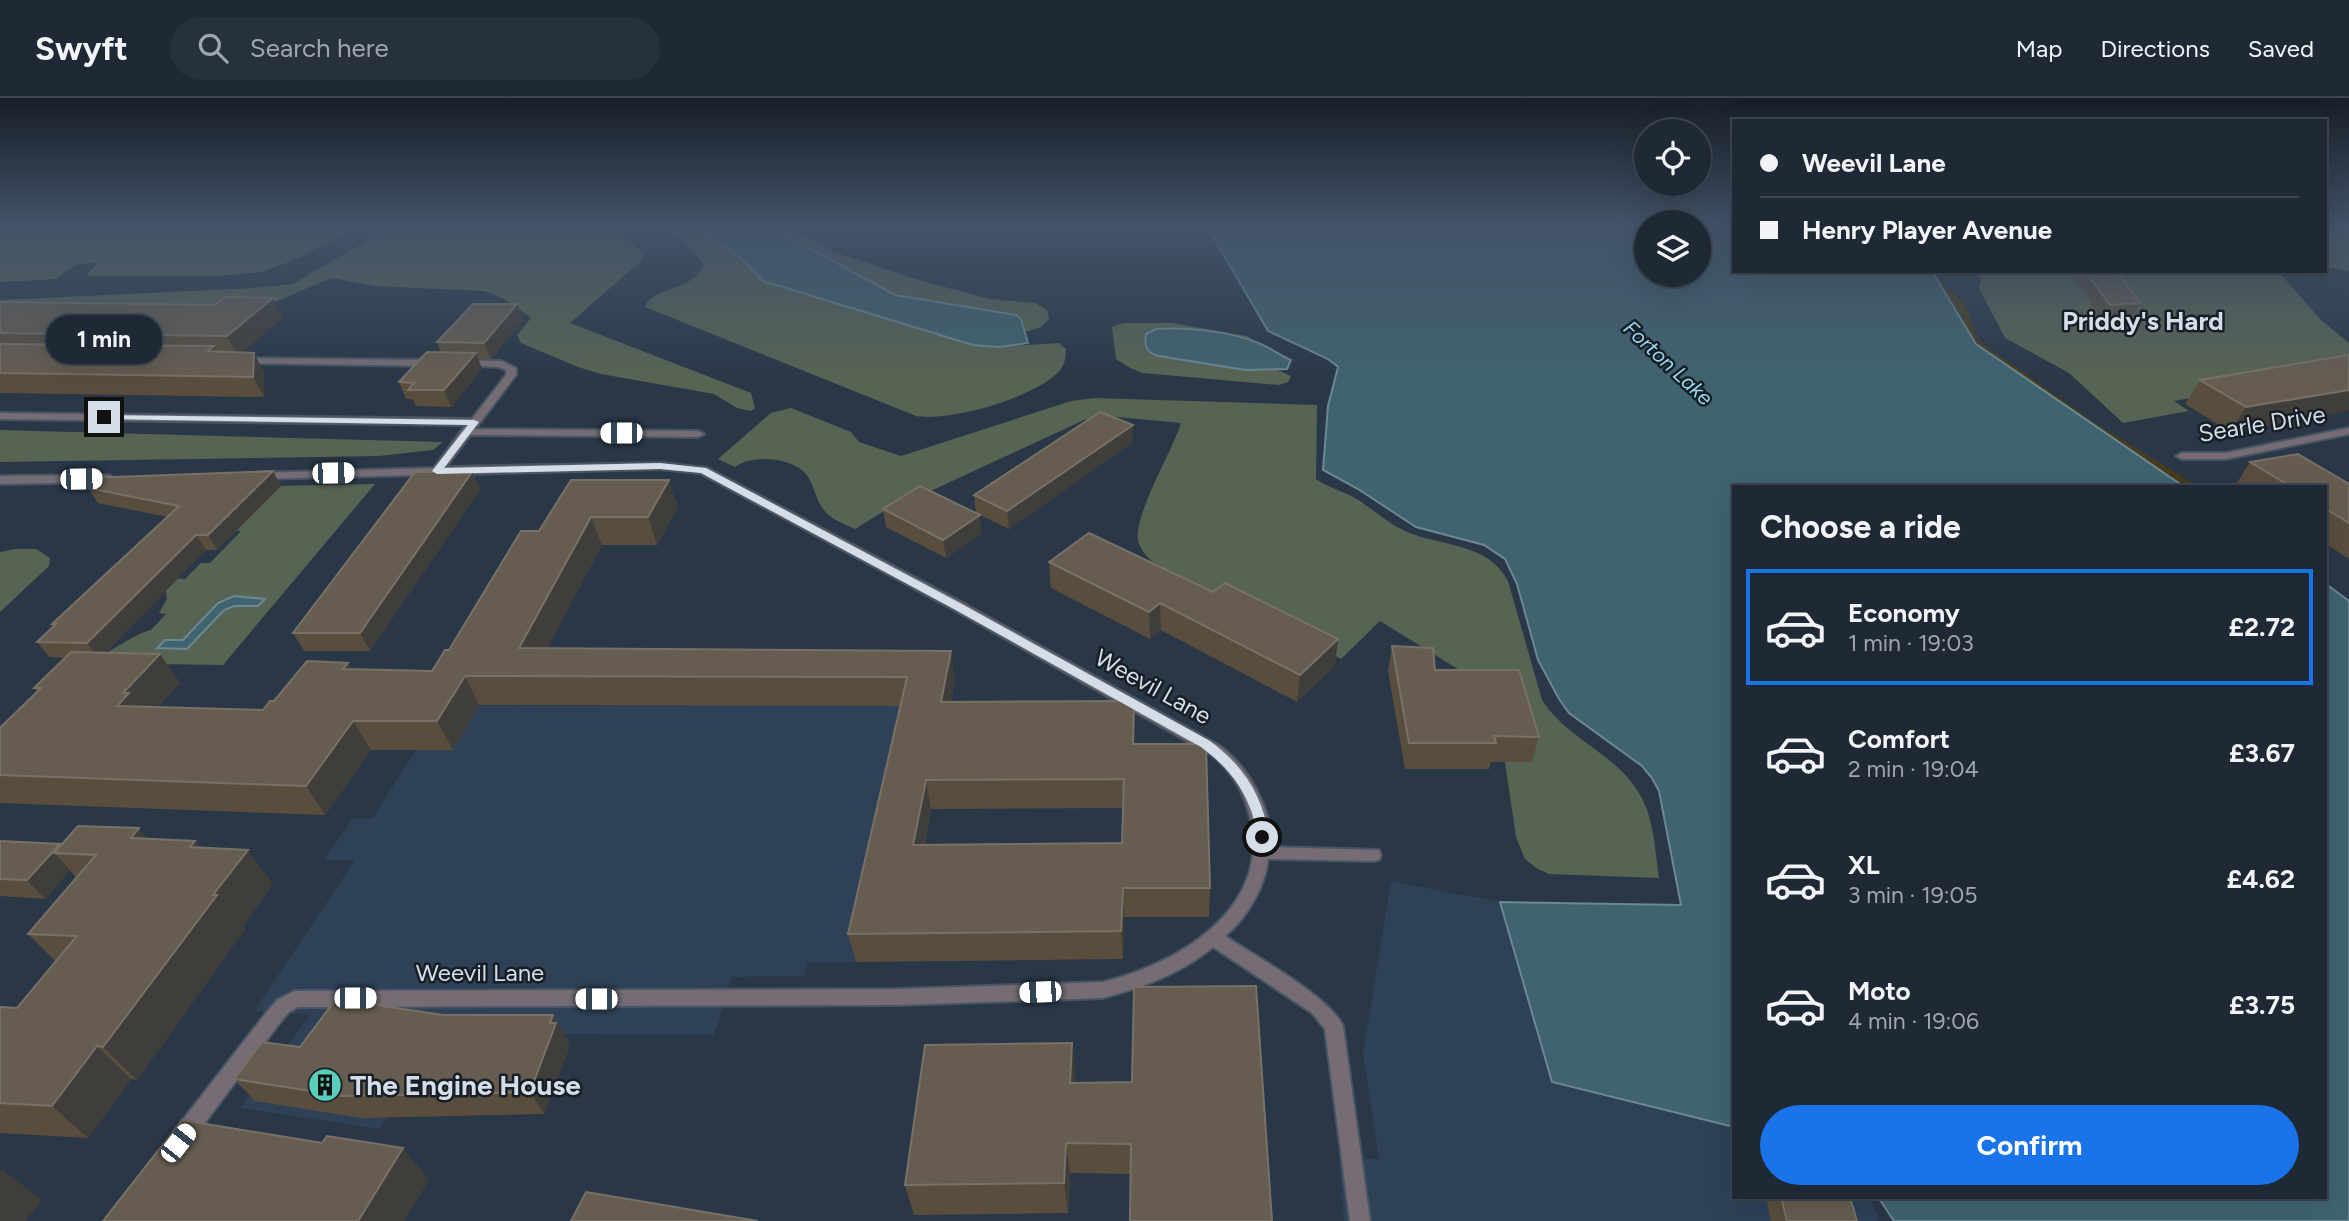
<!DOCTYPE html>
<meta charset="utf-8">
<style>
:root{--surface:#1f2935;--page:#27313d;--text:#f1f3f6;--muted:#a1a6ad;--line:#3c4550;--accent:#1a73e8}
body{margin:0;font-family:Figtree,sans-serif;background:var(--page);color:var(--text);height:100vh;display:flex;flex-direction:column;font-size:26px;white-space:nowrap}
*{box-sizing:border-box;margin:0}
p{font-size:23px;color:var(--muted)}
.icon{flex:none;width:38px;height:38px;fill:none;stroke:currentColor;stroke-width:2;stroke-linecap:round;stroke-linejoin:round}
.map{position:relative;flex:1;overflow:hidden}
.details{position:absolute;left:1732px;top:387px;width:595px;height:714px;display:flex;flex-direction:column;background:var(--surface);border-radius:0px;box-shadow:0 7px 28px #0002,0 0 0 2px var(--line)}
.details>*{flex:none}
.hud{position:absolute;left:1732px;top:21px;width:595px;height:154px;border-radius:0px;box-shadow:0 7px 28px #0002,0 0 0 2px var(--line);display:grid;align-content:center;height:154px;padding:0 28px;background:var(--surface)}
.tools{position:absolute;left:1634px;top:21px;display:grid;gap:14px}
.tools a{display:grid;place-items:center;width:77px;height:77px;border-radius:50%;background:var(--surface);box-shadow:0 7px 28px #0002,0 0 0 2px var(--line);font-size:35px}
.end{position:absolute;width:32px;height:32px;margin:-16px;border:9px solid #d4dde8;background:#111;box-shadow:0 0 0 4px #111}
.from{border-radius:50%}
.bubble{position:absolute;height:49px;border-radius:24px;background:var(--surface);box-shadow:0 7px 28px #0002,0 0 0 2px var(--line);font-size:23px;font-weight:700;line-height:49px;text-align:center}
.car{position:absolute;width:21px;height:42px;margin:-21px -10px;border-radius:9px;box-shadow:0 0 5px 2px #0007;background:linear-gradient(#fff 24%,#345 0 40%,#fff 0 76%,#345 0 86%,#fff 0)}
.hud b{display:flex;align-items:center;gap:24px;height:66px;font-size:26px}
.hud b+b{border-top:2px solid var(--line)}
.hud i{width:18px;height:18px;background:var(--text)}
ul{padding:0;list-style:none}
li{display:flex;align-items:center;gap:21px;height:116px;margin:0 14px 10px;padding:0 14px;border:4px solid transparent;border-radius:0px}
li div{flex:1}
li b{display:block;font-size:26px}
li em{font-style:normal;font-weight:700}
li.active{border-color:var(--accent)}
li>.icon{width:63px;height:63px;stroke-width:1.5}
h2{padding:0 28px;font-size:32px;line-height:84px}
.button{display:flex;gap:14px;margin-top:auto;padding:14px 28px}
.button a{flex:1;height:80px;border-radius:42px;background:var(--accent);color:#fff;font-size:28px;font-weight:700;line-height:80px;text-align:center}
header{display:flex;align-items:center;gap:42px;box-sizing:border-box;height:98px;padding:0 35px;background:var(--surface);border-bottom:2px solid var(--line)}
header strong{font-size:33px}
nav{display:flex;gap:38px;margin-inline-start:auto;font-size:24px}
.search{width:490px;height:63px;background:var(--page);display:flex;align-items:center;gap:18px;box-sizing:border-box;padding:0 24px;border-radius:38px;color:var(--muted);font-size:26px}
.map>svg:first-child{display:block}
.built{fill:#2e4157}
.green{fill:#586453}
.sand{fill:#463d1d}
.water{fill:#406370;stroke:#6c8894;stroke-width:2}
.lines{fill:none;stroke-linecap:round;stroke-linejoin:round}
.street-casing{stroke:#485564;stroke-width:4}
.street{fill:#756c74;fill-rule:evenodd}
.wall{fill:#594e3e;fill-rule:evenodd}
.shaded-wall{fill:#403e3a}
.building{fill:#665d50;stroke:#787168;stroke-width:2;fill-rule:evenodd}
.route{fill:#d4dde8}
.labels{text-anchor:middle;stroke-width:5;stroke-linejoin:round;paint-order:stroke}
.far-water-label{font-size:21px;font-style:italic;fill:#95d8f0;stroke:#171e25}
.street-label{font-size:24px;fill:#d4dde8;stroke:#171e25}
.far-district-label{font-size:26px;font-weight:bold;fill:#d4dde8;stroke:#171e25}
.near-poi-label{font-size:28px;font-weight:bold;fill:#d4dde8;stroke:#171e25;text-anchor:start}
</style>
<header>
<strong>Swyft</strong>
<div class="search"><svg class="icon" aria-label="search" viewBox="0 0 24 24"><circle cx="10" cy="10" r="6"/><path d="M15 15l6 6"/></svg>Search here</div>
<nav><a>Map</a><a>Directions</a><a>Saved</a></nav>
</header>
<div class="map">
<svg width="2349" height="1123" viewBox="0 0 2349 1123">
<rect width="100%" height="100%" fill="#293747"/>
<g class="built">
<path d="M699,581L955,582L903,863L808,865L804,878L732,879L714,937L443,935L379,1031L240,1010L310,917L254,913L355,762H324L353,720L372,721L416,652L479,607L688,608Z"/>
<path d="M1391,783L1500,804L1553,984L1734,1029V1099H1870L1879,1123H1344L1339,1060L1379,1061L1363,956Z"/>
</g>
<g class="green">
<path d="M0,127H37L71,135L113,136L229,134L279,127H365L294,162L261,174L218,178H89L88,175L98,165L77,166L56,181L0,184Z"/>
<path d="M439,127H608L644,155L641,163L570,225L751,295L755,310L751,313L737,310L714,296L601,276L578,269L521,245L517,237L531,220L506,202L485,193L375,188L332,180L260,210L0,213V202L254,190L293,186L376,137Z"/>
<path d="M661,127H694L742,161L763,183L973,247L999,249L1059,245L1066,251C1066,259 1065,266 1060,272C1038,299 949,324 916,318L645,209C653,188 692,194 704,167L687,147Z"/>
<path d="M767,127H783L835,154L918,182L990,201L1035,205L1047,212L1049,221L1041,229L1026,234L1021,221L1010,215L895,197Z"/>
<path d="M2326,127H2349V173L2326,169Z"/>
<path d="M1976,173H2278L2320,221L2349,245V271L2174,303L2189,313L2123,325L2069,275L2005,240L1979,190L1981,180Z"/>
<path d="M1123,225H1172L1247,238L1255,243L1222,236L1151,256L1245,272L1275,271L1291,278L1288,284L1279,287L1143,275L1130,270L1116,261L1112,229Z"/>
<path d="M1094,300L1317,307L1316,381C1329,390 1346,394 1360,403C1375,413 1388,425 1405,433C1441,449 1488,444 1508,483L1542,602C1567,641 1615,655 1639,695C1654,719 1655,752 1659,780L1549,776L1536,770L1525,761L1516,739L1498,617L1466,576L1380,523L1341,561L1153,464C1146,458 1140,451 1138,442C1134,416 1172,354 1181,325L1107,318L1084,322L922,397L915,394L855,431C844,426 830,421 823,411C815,400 814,386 806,376C791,359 752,356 735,369L718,361L771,315L791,310L851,334L859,344L901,358L1071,303Z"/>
<path d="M0,332L443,344L433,352L379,358L0,364Z"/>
<path d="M375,386L223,567L93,565C100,558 143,532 151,532L166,516L159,515L167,501L165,489L133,479L185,481L201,465H210L241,433L235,432L270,388Z"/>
<path d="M15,451H36L50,460L49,468L0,514V454Z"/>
</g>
<path class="sand" d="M1896,173H1935L1947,190L1965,205L1977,239L1986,248L2095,325L2198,388H2153L2071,336Z"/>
<g class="water">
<path d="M37,127H279C245,134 211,134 177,135C130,136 83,139 37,127Z"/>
<path d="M694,127H767L895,197L1016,217L1021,221L1028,245L999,249L973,247L763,183L742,161Z"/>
<path d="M1206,127H1647V177H1699V127H1734V173H1932L1976,246L2183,388H1734V1029L1552,984L1500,804L1681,807L1659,693L1652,680L1642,668L1569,615L1559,601L1538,562L1517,486L1505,461L1484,447L1416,429L1358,391L1323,372L1328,308L1338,269L1328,261L1268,233Z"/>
<path d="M1156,231C1187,229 1227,233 1256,244C1268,248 1279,257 1291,262L1287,271L1245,272L1159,258C1146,255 1144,248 1146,236Z"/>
<path d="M2326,486L2349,503V1123H1894L1878,1099H2326Z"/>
<path d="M234,498L265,501L258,508H234L224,512L187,551L157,550L165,542H183L218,505Z"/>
</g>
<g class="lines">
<g class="street-casing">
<g id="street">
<path d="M239,260L436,262L441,265L436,268L235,265V261Z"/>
<path d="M463,262L501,263L516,270V277L475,331L698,333L704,336L698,339L470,337L446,369L660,365L707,370L961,504L1220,648C1248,669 1274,713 1270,749L1379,752L1381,757L1379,762L1373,763L1268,761C1265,789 1247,820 1225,838C1255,858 1329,898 1343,928L1370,1123H1350L1325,931L1312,915L1213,849C1181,876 1143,889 1103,900L897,907L298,909L289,914L278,927L189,1046L182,1048L175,1046L172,1039L175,1032L266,915L277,902L295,893L897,891L1103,884C1177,866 1269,813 1251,723C1245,695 1233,673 1210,656L951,510L700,375L660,371L257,381L253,379V375L434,370L466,327L0,321V315L472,321L506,277V272L499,269L459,267V263Z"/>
<path d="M2349,330V336L2226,361H2182L2176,358L2182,355H2226Z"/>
<path d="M107,377L111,378V384L0,386V378Z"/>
</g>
</g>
<use href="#street" class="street"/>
</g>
<g class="wall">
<path d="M2068,173H2116L2140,205L2132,219L2102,221Z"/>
<path d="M273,200L283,220L242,254L254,255L264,275V299L0,295V204L215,207Z"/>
<path d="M517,206L523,222L491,261H478L482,271L451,309L416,308L412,301H406L399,284L441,255L437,244Z"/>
<path d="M2349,257L2230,334L2185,306L2200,282Z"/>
<path d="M1133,327V344L1009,431L976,415L974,397Z"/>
<path d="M2250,364L2349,386V461L2326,446V388H2235Z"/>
<path d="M472,374L480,391L370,553H304L293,535Z"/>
<path d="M571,382L678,409L657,447H602L547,550L955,582L951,604L1134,603V646L1210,790L1209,819H1124L1123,861L856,864L848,836L901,608L479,607L453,652H371L325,717L0,705V630L37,594L34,590L65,560L49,559L37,544L54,528L52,526L168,419L98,405L88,390L281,388L217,452H206L105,555L160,556L180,585L158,609L263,612L274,603L348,565L352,571L432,573L539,433ZM1123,710L1122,745L925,746L931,711Z"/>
<path d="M883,411L982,435L946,460L886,429Z"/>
<path d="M1049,464L1335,568L1297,604L1161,532L1150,541L1051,490Z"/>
<path d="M1392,548L1435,572L1539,639L1532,664H1491L1489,671H1405L1388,573Z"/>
<path d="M148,741L201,750L273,786L243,828L245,831L137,982L131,981L88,1040L0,1035V909L17,910L56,864L28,836L76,780L70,772L45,801L0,798V743L60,746L61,747Z"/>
<path d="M566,939L570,947L544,1016L361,1020L255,1003L234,981L300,949Z"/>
<path d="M1072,945L1075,976V985L1132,984L1131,1076L1070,1075L1068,1115L914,1117L905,1087Z"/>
<path d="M1766,1099H1850L1857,1123H1771Z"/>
</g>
<g class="shaded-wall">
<path d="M273,200L283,220L238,258L227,238Z"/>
<path d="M517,206L523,222L491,261L484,245Z"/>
<path d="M214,248L225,268L208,253Z"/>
<path d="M254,255L264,275V299L253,279Z"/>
<path d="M476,255L482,271L451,309L444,292Z"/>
<path d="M2349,292V313L2230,334L2246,309Z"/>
<path d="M1133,327V344L1009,431L1007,413Z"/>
<path d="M273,373L281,388L217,452L208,437Z"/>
<path d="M472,374L480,391L370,553L360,535Z"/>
<path d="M669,382L678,409L657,447L648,419Z"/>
<path d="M980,417L982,435L946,460L943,442Z"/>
<path d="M591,419L602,447L532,579L519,550Z"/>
<path d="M196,437L206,452L99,561L87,545Z"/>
<path d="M1160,505L1161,532L1150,541L1149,514Z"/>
<path d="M1338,541L1335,568L1297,604L1300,577Z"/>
<path d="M951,553L955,582L946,632L941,604Z"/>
<path d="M160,556L180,585L148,620L117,608L123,595Z"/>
<path d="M348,565L365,593L343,571Z"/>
<path d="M465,578L479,607L453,652L437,623Z"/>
<path d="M1134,603L1135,632L1134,675L1133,646Z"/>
<path d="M353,623L371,652L325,717L306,688Z"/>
<path d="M926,682L931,711L919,775L913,747Z"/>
<path d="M139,730L167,765L131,740Z"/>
<path d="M195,743L222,777L190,749Z"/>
<path d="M60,746L69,756L54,755L70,772L45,801L27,782Z"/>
<path d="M248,752L273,786L243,828L245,831L137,982L103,949L213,797Z"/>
<path d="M1123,790L1124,819L1123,861L1121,833Z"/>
<path d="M553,917L570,947L544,1016L530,994Z"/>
<path d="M1072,945L1075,976L1074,1016L1070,985Z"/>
<path d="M97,948L131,981L88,1040L52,1008Z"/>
<path d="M1066,1045L1070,1075L1068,1115L1064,1085Z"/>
<path d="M403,1050L429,1082L404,1123H358Z"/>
<path d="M2,1071L42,1102L25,1123H0V1074Z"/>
</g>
<g class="building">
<path d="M2085,173H2116L2140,205L2110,207Z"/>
<path d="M225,199L273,200L227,238L0,235V204L215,207Z"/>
<path d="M473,206H517L484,245L437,244Z"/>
<path d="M0,246L214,248L208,253L254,255L253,279L0,275Z"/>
<path d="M427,254L476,255L444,292H408L414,285L399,284Z"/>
<path d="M2349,257V292L2246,309L2200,282Z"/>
<path d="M1100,314L1133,327L1007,413L974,397Z"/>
<path d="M2298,356L2349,386V425L2326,411V388H2290L2250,364Z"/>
<path d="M273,373L208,437H196L87,545L37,544L56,526H52L179,408L88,390V380Z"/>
<path d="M415,374H472L360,535H293Z"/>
<path d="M571,382H669L648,419H591L519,550L951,553L941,604L1134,603L1133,646H1206L1210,790H1123L1121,833L848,836L907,579L465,578L437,623H353L306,688L0,677V630L41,590H34L71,554L160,556L123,595H129L117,608L263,612L270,603H274L307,563L348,565L343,571L432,573L445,552H449L521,433H539ZM1124,681L1122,745L913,747L926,682Z"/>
<path d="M920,388L980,417L943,442L883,411Z"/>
<path d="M1089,435L1213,494L1225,485L1338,541L1300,577L1160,505L1149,514L1049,464Z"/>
<path d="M1392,548L1433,550L1435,572H1519L1539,639L1494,638L1496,645H1409Z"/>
<path d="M78,728L139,730L131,740L195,743L190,749L248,752L213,797H217L103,949L97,948L52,1008L0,1005V909L17,910L77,838L28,836L96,757L54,755Z"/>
<path d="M0,743L60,746L27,782L0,781Z"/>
<path d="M1256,888L1272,1123H1130L1131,1046L1066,1045L1064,1085L905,1087L925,947L1072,945L1070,985L1132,984L1134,889Z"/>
<path d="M336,901L443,917H553L550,925H556L530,994L343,998L234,981L262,944L300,949Z"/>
<path d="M182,1022L322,1045L327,1038L403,1050L358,1123H103Z"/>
<path d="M586,1094L758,1123H571Z"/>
<path d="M1781,1099H1850L1857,1123H1787Z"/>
</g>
<linearGradient id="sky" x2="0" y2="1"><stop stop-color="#171e27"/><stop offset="0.45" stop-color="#435369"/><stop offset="1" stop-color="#435369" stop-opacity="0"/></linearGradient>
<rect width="2349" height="284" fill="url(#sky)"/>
<path class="route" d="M104,317L474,322L479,324L444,370L660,365L706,370L960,505L1210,643C1244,668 1263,698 1269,739L1262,744L1258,743C1254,734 1255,724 1252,715C1242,686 1225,667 1201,649L952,510L701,375L660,371L437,376L432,373L468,327L101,321L99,319Z"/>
<defs>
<g id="building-disc" transform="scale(1.75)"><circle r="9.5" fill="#5acebd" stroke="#171e25"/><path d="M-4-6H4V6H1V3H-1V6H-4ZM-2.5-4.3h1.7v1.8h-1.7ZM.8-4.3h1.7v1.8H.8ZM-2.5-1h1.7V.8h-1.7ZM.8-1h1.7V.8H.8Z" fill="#111"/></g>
</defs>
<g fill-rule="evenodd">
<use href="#building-disc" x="325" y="987"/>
</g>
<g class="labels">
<g class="far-water-label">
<text transform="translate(1668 265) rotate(43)" y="7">Forton Lake</text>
</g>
<g class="street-label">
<text transform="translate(2262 326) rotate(-9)" y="8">Searle Drive</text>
<text transform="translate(1153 589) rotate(29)" y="8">Weevil Lane</text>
<text x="480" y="883">Weevil Lane</text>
</g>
<g class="far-district-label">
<text x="2143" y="232">Priddy's Hard</text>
</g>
<g class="near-poi-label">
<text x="350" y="997">The Engine House</text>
</g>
</g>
</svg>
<div class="tools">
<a><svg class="icon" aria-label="locate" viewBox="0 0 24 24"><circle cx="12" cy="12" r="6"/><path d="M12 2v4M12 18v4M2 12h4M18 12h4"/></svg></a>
<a><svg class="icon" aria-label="layers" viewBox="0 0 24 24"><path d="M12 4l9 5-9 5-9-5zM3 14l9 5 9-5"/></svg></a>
</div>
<i class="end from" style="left:1262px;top:739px"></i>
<i class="end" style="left:104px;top:319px"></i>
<div class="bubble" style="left:46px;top:217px;width:116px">1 min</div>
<i class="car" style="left:621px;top:335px;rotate:270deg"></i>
<i class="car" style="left:333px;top:375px;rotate:89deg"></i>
<i class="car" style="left:81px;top:381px;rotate:89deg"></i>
<i class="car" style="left:1040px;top:894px;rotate:268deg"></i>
<i class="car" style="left:355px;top:900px;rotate:90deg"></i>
<i class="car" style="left:596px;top:901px;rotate:270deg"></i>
<i class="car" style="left:178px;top:1045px;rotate:38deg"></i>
<div class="hud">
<b><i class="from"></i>Weevil Lane</b>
<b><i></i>Henry Player Avenue</b>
</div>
<section class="details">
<h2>Choose a ride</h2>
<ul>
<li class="active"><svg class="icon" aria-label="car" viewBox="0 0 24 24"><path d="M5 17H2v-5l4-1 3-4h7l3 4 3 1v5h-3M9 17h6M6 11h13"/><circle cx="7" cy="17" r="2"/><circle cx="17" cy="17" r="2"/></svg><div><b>Economy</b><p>1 min · 19:03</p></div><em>£2.72</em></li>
<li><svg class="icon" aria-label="car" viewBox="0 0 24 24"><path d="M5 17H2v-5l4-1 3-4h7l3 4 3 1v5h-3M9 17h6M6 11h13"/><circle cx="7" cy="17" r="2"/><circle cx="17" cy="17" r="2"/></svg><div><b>Comfort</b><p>2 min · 19:04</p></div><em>£3.67</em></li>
<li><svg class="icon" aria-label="car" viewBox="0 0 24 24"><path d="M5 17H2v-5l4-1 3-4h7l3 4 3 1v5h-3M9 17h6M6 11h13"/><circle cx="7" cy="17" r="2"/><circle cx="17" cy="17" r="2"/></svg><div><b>XL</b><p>3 min · 19:05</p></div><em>£4.62</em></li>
<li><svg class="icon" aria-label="car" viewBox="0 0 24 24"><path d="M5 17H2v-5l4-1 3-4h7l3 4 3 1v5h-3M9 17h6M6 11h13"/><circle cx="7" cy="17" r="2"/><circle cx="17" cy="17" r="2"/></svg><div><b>Moto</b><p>4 min · 19:06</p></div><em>£3.75</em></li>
</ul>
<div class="button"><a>Confirm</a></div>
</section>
</div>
